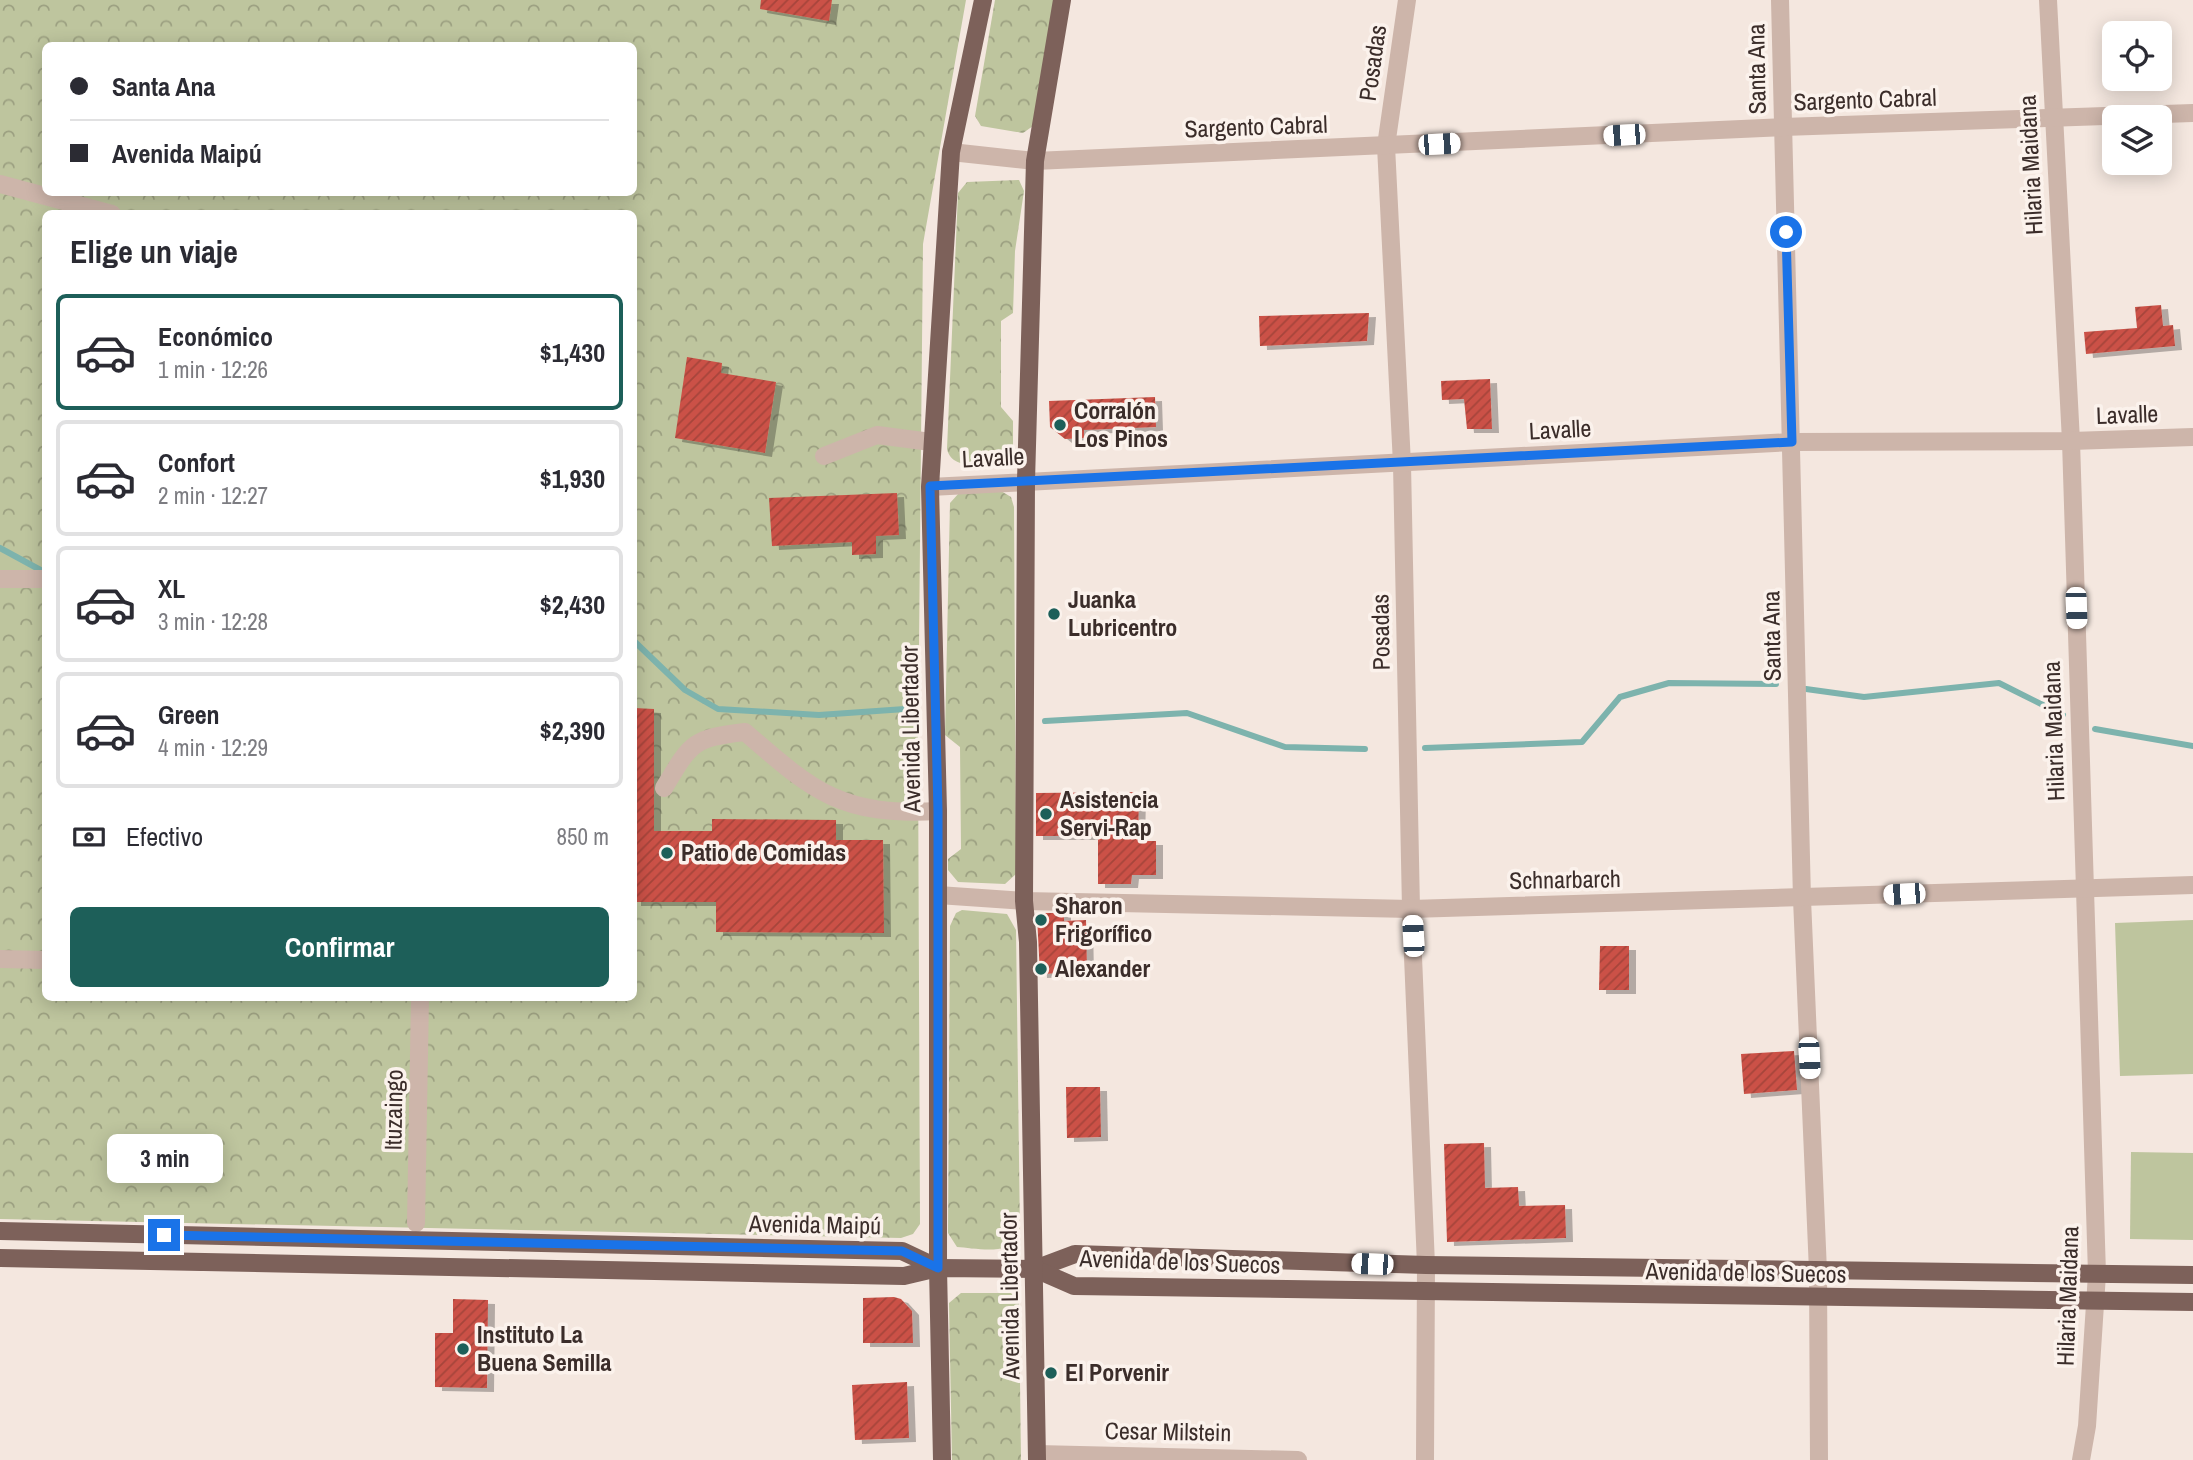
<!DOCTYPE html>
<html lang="es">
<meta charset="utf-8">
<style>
:root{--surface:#fff;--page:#f2f2f3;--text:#2b2b33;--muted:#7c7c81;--line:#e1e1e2;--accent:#1d5f59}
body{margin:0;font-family:"Archivo Narrow",sans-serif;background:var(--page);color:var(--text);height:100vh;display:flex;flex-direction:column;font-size:26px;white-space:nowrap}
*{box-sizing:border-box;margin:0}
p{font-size:23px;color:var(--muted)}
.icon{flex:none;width:38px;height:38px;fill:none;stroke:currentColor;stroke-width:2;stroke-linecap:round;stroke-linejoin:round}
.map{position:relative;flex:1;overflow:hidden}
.sheet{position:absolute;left:42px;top:210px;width:595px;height:791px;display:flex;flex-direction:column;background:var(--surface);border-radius:10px;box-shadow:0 4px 18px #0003}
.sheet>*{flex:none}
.hud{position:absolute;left:42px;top:42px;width:595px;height:154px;border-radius:10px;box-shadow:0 4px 18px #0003;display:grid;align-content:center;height:154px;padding:0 28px;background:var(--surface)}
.controls{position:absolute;left:2102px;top:21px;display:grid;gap:14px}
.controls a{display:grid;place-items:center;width:70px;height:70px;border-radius:10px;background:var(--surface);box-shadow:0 4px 18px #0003;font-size:35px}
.end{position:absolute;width:32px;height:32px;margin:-16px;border:9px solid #1a73e8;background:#fff;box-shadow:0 0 0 4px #fff}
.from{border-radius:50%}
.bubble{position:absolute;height:49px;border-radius:10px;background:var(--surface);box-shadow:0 4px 18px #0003;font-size:23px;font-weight:800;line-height:49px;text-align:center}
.car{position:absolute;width:21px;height:42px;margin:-21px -10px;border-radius:9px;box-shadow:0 0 5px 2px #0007;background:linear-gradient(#fff 24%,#345 0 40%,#fff 0 76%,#345 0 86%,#fff 0)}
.hud b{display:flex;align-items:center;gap:24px;height:66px;font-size:26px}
.hud b+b{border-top:2px solid var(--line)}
.hud i{width:18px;height:18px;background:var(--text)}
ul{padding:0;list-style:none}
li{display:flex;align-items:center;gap:21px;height:116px;margin:0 14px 10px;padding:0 14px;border:4px solid var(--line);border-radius:10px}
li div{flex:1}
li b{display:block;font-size:26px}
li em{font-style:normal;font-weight:800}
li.on{border-color:var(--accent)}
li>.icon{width:63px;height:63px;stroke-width:1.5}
h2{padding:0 28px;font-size:32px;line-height:84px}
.pay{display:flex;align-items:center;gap:18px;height:77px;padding:0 28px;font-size:26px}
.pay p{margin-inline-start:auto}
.primary-button{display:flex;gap:14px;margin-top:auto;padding:14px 28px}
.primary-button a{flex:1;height:80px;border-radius:10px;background:var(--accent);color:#fff;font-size:28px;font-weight:800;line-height:80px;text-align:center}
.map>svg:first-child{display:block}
.forest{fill:url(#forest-crowns);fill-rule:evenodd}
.garden{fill:#bec59e}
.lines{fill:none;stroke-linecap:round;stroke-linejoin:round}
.stream{stroke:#7db3ad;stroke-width:6}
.building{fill:url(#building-hatch);filter:url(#shadow)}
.minor{stroke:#cdb5aa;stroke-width:18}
.major{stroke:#7d615a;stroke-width:18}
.route{stroke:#1a73e8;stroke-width:9}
.poi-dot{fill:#1d5f59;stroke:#fbf2ec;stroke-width:2.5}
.labels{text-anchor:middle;stroke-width:7;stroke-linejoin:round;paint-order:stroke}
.street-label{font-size:24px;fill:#3b2d2a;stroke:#fbf2ec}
.poi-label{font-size:24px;font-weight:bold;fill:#3b2d2a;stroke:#fbf2ec;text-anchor:start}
</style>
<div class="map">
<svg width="2193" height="1460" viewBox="0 0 2193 1460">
<defs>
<pattern id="forest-crowns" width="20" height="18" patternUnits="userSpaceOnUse" patternTransform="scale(1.75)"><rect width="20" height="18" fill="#bec59e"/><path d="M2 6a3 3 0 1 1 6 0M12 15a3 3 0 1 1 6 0" fill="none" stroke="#9ca081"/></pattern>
<pattern id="building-hatch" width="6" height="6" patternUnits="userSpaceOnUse" patternTransform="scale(1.75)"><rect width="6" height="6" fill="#cb5146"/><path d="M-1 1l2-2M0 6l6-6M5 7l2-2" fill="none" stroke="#a6443b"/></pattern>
<filter id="shadow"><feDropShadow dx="7" dy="4" stdDeviation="0" flood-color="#0004"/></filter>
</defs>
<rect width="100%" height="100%" fill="#f4e7df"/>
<g class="forest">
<path d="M0,0H966L923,244L918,745L920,1224L913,1234L901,1238L0,1219ZM46,46H634V192H46ZM46,214H634V998H46Z"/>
<path d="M995,0H1055L1033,126L1023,133L981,126L975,116Z"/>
<path d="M1019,180L1024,191L1015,251L1013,313L1001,321V407L1013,421V453L1000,464C983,464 952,471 947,449L958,193L967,182Z"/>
<path d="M1001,491L1011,497L1014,507L1016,874L1005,884L958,882L948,870V859L961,849L960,747L945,735L950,503L959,493Z"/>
<path d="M962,910L1007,914L1016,930L1020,1234C1013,1257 975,1248 957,1247L948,1233L950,926L956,913Z"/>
<path d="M961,1293H1011L1019,1303L1021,1460H952L949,1303Z"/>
</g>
<g class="garden">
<path d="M2193,920V1074L2120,1076L2115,923Z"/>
<path d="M2131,1152L2193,1153V1240L2130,1239Z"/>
</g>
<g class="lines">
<g class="stream">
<path d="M0,548L46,573"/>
<path d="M634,641L685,690L718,709L819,715L905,709"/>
<path d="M1806,689L1864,697L1999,683L2063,715"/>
<path d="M1045,721L1187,713L1285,747L1365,749"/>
<path d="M2095,729L2193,746"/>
<path d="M1425,748L1582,742L1620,697L1669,683L1776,684"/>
</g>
</g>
<g class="building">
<path d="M761,0H832L829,21L760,9Z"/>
<path d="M2161,305L2163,326L2173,325L2175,346L2086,354L2084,332L2137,328L2135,307Z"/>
<path d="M1369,313L1367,341L1260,346L1259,316Z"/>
<path d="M687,357L722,363L721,373L776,382L765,453L675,438Z"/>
<path d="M1490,379L1492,429H1467L1464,399L1442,400L1441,381Z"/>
<path d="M1155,397L1156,427L1084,430V438L1065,439L1050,427L1049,401Z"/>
<path d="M897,493L899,535L876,536V554L852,555V542L772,546L769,498Z"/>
<path d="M634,708L654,709V831H712V819L836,820V840H883L884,933L716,932V902H634Z"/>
<path d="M1139,792L1138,841H1156V875H1132L1131,884H1098V836H1036V793Z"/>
<path d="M1041,913H1064V921L1086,920L1087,972L1040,974L1037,916Z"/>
<path d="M1600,946H1629V990H1599Z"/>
<path d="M1794,1051L1797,1090L1744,1094L1741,1054Z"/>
<path d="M1066,1087H1100L1101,1137L1067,1138Z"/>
<path d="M1484,1143L1485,1188L1518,1187L1519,1206L1565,1205L1566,1238L1447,1242L1444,1144Z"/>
<path d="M894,1297L901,1299L912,1311L913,1343H863V1298Z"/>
<path d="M453,1299L488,1300L487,1388L435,1387V1333H453Z"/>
<path d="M907,1382L909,1438L855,1440L852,1385Z"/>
</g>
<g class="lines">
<g class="minor">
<path d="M1407,0L1386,146L1402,464L1411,909L1426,1265L1425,1460"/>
<path d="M1780,0L1802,899L1818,1271L1819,1460"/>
<path d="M2048,0L2071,441L2097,1274L2087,1426L2081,1460"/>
<path d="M951,152L1035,161L1783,127L2193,113"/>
<path d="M0,184L112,214"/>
<path d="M824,456L877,435L931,442"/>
<path d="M930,487L1792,442L2071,441L2193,437"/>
<path d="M0,579H46"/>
<path d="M664,788C691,743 692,738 745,732C815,793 842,816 938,811"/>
<path d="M938,895L1024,901L1411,909L2193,885"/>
<path d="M0,959L46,960"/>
<path d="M416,1223L420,998"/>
<path d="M1037,1454L1298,1460"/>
</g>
<g class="major">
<path d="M0,1231L902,1251L938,1268"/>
<path d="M0,1258L904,1276L938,1268L1035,1269L1075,1254L1426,1265L2193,1275"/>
<path d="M1035,1269L1074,1286L2193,1302"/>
<path d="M942,1460L938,1268V811L930,487L951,152L983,0"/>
<path d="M1037,1460L1028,942L1024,901L1026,481L1035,161L1062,0"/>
</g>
</g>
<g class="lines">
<path class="route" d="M164,1235L902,1251L938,1268V811L930,486L1792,442L1786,232"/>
</g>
<g class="poi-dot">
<circle cx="1060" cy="425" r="7"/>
<circle cx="1054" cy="614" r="7"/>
<circle cx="1046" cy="814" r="7"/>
<circle cx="667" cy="853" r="7"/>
<circle cx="1041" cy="920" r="7"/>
<circle cx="1041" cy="969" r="7"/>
<circle cx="463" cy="1349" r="7"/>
<circle cx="1051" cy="1373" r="7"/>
</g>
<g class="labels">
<g class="street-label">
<text transform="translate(1373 63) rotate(-82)" y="8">Posadas</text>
<text transform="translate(1757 69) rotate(-91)" y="8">Santa Ana</text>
<text transform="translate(1865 100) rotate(-2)" y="8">Sargento Cabral</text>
<text transform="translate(1256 127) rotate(-2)" y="8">Sargento Cabral</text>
<text transform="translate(2031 165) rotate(-93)" y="8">Hilaria Maidana</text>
<text transform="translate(2127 415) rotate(-2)" y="8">Lavalle</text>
<text transform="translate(1560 430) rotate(-3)" y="8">Lavalle</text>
<text transform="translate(993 458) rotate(-3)" y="8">Lavalle</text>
<text transform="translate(1381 632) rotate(-91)" y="8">Posadas</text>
<text transform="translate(1772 636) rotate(-91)" y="8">Santa Ana</text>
<text transform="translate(911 729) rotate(-91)" y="8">Avenida Libertador</text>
<text transform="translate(2054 731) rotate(-92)" y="8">Hilaria Maidana</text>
<text transform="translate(1565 880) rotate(-1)" y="8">Schnarbarch</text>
<text transform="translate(394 1110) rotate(-89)" y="8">Ituzaingo</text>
<text transform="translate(815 1225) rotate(1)" y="8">Avenida Maipú</text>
<text transform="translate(1180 1262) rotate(2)" y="8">Avenida de los Suecos</text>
<text transform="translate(1746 1273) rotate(1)" y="8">Avenida de los Suecos</text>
<text transform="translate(1010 1296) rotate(-91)" y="8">Avenida Libertador</text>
<text transform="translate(2068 1296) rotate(-88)" y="8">Hilaria Maidana</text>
<text transform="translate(1168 1432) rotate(1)" y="8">Cesar Milstein</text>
</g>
<g class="poi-label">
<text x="1074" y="419">Corralón<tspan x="1074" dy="28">Los Pinos</tspan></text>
<text x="1068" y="608">Juanka<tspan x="1068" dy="28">Lubricentro</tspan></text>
<text x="1060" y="808">Asistencia<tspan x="1060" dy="28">Servi-Rap</tspan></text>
<text x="681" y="861">Patio de Comidas</text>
<text x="1055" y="914">Sharon<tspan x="1055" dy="28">Frigorífico</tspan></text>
<text x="1055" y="977">Alexander</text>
<text x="477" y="1343">Instituto La<tspan x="477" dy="28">Buena Semilla</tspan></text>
<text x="1065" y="1381">El Porvenir</text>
</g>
</g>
</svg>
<div class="controls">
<a><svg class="icon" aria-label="locate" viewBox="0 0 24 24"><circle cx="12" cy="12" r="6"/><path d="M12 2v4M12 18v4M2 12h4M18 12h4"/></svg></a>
<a><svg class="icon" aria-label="layers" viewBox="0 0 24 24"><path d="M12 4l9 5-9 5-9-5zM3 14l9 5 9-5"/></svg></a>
</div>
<i class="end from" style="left:1786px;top:232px"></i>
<i class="end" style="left:164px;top:1235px"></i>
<div class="bubble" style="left:107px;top:1134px;width:116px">3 min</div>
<i class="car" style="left:1624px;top:135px;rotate:267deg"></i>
<i class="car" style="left:1439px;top:144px;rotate:87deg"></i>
<i class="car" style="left:2076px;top:608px;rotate:178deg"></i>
<i class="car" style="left:1904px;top:894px;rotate:267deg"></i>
<i class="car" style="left:1413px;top:936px;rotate:357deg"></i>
<i class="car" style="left:1809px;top:1058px;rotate:177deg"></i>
<i class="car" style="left:1372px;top:1264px;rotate:272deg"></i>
<div class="hud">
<b><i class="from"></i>Santa Ana</b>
<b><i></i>Avenida Maipú</b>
</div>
<section class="sheet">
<h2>Elige un viaje</h2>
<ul>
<li class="on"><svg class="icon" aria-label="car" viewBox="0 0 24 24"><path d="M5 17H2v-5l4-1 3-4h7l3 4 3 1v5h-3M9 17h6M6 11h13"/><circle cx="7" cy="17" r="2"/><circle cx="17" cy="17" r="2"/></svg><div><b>Económico</b><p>1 min · 12:26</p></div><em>$1,430</em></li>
<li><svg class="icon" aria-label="car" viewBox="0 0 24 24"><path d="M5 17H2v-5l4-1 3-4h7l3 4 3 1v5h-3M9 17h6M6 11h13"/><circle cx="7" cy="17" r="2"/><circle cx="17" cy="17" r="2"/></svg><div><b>Confort</b><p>2 min · 12:27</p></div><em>$1,930</em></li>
<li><svg class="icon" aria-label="car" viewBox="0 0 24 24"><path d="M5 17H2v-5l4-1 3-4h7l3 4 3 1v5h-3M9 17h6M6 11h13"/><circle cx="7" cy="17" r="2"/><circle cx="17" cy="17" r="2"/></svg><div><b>XL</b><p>3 min · 12:28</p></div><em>$2,430</em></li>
<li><svg class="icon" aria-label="car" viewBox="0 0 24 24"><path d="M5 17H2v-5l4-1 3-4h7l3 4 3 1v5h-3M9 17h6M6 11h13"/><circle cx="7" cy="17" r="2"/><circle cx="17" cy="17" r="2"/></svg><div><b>Green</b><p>4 min · 12:29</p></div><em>$2,390</em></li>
</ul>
<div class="pay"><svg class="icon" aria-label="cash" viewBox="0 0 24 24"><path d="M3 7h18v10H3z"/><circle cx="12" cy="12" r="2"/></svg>Efectivo<p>850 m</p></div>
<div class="primary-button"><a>Confirmar</a></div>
</section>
</div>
